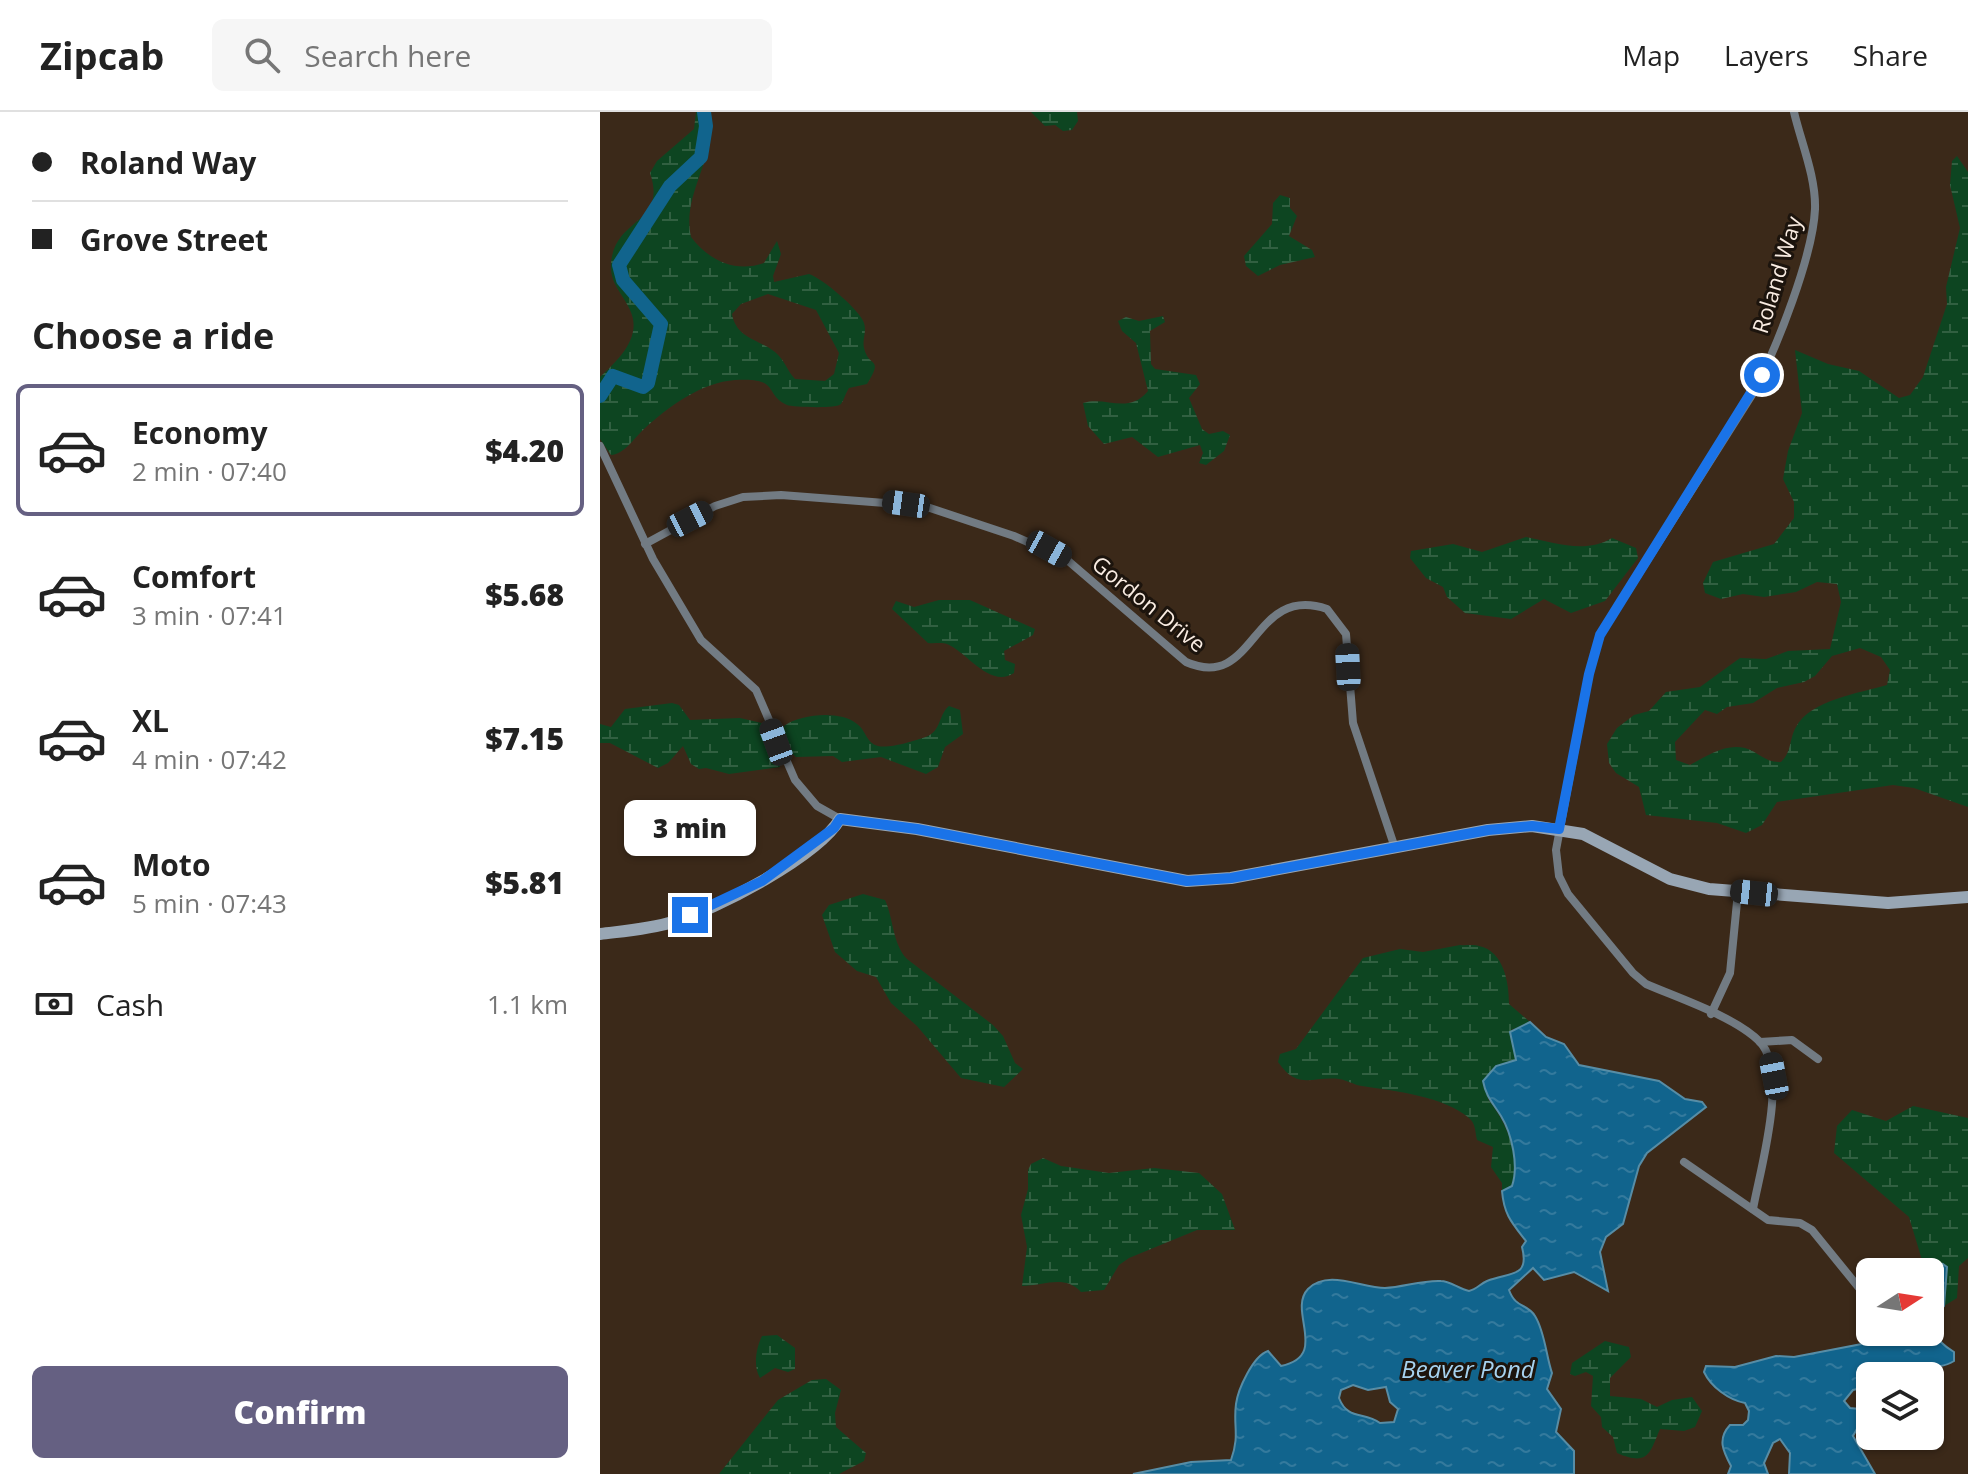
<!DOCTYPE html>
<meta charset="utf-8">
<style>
:root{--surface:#fff;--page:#f6f6f6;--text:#222;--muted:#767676;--line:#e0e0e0;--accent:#656082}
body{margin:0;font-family:"Open Sans",sans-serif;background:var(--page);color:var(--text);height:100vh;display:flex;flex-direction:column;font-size:30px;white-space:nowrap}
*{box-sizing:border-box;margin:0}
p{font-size:26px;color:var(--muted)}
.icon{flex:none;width:44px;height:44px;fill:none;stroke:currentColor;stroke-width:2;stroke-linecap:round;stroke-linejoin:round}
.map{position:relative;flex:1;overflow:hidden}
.sheet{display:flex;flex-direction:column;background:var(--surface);width:600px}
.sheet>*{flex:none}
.top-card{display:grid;align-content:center;height:176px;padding:0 32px;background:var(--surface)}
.needle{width:52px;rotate:78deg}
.fabs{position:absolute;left:1256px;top:1146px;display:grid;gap:16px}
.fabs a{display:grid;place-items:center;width:88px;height:88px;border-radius:12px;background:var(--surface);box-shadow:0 2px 6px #0004;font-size:40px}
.end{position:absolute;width:36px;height:36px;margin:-18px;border:10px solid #1a73e8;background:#fff;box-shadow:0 0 0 4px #fff}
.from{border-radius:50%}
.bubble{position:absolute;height:56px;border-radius:12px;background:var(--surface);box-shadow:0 2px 6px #0004;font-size:26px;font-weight:800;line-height:56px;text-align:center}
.car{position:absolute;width:24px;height:48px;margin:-24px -12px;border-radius:10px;box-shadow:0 0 6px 2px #0007;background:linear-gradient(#222 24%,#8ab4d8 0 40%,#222 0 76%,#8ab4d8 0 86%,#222 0)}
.top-card b{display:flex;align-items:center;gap:28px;height:76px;font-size:30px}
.top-card b+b{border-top:2px solid var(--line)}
.top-card i{width:20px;height:20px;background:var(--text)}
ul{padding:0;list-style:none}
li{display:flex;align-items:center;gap:24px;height:132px;margin:0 16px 12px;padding:0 16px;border:4px solid transparent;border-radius:12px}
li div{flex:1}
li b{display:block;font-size:30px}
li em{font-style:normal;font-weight:800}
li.on{border-color:var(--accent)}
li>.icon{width:72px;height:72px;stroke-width:1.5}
h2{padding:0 32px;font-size:36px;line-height:96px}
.pay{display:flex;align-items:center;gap:20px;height:88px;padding:0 32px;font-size:30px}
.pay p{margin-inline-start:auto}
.cta{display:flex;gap:16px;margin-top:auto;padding:16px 32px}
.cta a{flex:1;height:92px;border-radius:12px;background:var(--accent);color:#fff;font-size:32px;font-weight:800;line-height:92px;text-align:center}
header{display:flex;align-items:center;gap:48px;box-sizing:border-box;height:112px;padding:0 40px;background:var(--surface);border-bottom:2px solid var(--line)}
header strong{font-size:38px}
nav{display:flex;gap:44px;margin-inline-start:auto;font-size:28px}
.search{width:560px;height:72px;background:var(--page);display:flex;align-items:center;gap:20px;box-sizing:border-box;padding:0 28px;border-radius:12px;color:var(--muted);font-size:30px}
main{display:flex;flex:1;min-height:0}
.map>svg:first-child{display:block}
.wetland{fill:url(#wetland-marsh);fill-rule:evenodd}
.water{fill:url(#water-ripples);stroke:#578da6;stroke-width:2;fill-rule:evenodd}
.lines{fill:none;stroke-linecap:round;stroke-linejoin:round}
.river{stroke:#11648d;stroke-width:14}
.street{stroke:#727b83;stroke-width:8}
.secondary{stroke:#98a6b4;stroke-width:12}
.route{stroke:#1a73e8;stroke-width:10}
.labels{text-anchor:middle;stroke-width:6;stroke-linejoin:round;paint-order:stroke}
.street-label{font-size:22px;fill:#f9ece2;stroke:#1c140d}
.water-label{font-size:24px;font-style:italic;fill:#a6d2ef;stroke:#1c140d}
</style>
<header>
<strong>Zipcab</strong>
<div class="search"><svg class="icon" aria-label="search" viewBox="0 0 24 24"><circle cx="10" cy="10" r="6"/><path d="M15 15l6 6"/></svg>Search here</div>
<nav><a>Map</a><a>Layers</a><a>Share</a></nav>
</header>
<main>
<section class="sheet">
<div class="top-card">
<b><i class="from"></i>Roland Way</b>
<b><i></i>Grove Street</b>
</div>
<h2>Choose a ride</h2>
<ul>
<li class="on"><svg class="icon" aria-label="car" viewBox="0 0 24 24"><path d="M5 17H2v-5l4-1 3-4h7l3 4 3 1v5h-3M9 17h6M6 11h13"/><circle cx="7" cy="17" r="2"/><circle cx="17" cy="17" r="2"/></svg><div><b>Economy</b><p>2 min · 07:40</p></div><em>$4.20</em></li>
<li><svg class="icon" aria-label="car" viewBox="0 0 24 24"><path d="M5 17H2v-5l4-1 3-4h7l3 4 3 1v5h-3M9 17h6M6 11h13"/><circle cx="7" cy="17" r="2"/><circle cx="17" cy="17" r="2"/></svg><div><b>Comfort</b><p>3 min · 07:41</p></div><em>$5.68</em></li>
<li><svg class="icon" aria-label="car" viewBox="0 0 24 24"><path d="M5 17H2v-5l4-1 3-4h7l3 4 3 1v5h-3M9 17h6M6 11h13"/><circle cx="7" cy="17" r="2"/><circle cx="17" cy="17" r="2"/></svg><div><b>XL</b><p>4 min · 07:42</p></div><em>$7.15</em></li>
<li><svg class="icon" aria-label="car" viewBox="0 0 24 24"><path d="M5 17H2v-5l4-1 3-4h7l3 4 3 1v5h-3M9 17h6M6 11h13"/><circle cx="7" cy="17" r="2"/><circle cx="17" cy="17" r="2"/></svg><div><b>Moto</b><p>5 min · 07:43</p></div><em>$5.81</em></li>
</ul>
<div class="pay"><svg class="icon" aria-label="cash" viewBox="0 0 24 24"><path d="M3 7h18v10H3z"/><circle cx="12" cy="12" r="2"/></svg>Cash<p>1.1 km</p></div>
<div class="cta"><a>Confirm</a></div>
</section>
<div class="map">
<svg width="1368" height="1362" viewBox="0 0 1368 1362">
<defs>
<pattern id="wetland-marsh" width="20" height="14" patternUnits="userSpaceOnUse" patternTransform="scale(2)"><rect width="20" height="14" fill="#0d4521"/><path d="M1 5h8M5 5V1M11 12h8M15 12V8" fill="none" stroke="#316041"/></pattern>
<pattern id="water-ripples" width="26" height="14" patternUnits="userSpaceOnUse" patternTransform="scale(2)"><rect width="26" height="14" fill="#11648d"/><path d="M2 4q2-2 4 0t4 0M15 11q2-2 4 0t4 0" fill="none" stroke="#347a9d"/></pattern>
</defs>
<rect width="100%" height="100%" fill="#3b2919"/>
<g class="wetland">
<path d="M96,0H108C119,46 81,80 91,125C109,149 136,161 164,151L177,129L181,142L173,164L174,170L209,162C222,166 260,198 264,211C267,220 262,227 264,236C269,257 284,244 267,272L249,276C246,280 244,288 241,292C237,297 192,295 187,293C163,282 181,265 135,268C102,270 68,295 44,317C34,326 25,342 11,343L0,327V265C18,248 43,225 30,198C23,182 10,172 11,153C13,104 68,114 50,61L57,49L94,17ZM168,182L216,198L239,241L234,262L225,269L195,267C187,259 185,248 175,240C158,227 136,226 132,202L141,192Z"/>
<path d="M431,0H477L478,9L472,18L463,19L455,13L445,14Z"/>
<path d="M1357,44L1368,60V695L1314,676L1293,673L1177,690L1162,713L1146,721L1117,711L1046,703L1039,675L1016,661L1009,651L1007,632L1017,616L1034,603L1049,599L1066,580L1100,575L1140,546L1166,547L1188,539L1230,537L1241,490L1237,472L1217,470L1196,480L1164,485L1143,482L1121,487L1105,481L1103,471L1113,450L1174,432L1194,406V390L1183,367L1188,339L1202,301L1195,238L1228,252L1259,259L1299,286L1310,283L1323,265L1347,192L1346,175L1360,116L1350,73L1352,49ZM1260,536L1281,545L1290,558L1287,573C1260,581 1210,588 1196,615C1189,627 1192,640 1181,650C1165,651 1159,640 1145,636C1126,631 1106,644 1090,653L1076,648L1075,630L1105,598L1117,602L1127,595L1153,591L1177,576L1204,570L1215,564L1232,544Z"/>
<path d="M680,83L690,86V96L697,104L689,124L712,138L715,145L680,153L658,164L646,154L644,144L672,112L673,91Z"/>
<path d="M563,204L565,210L550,219L551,252L555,257L596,263L600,272L589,286L602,317L609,322L623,319L630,323L624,339L606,353L599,351L603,341L600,333L558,345L532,325L504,332L488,314L483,291C507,284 528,303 548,279L536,231L522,219L518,209L526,205L539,209Z"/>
<path d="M926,425C956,431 985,442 1012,426L1036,436L1038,446L1005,489L971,501L944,487L911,507L865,501L847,485L843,475L826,466L810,446L811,439L853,432L882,440Z"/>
<path d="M339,488H370L435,517L433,523L404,539L405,548L415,552L414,561C390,577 367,540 347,532C341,530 334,532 328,531L292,497L296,489L314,495Z"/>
<path d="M72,591L79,593L90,608L140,606L166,612L180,655L129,662L106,656L99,657L91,652L83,634L68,651L58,656L10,631H0V612L11,615L25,597Z"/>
<path d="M349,594L360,598L363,622L345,635L338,655L326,662L281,645L242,650L233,644L196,645C186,638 181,625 184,614C201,602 240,598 257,612C266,618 266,631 278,634C289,637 318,628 328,624C341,618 339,602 349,594Z"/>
<path d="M263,782L285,788C294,808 292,831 307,847L393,913L403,924L415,951L423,957L404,975L361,966L317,914L291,891L276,865L257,859L235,840L222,803L229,793Z"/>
<path d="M860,833C866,834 873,832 879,834C904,839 909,871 909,892L930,910L923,916L912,917L916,948L896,955L888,987C906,1010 922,1045 912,1074L902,1079V1071L891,1055L893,1035L877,1028C875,1020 876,1012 869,1006C843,984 795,979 762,974C754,973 747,968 739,967C712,964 698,979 678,950L680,942L696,937L763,846L800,837L823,840Z"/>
<path d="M1313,994L1368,1006V1146L1359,1154L1357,1186L1344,1194L1347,1155L1343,1152L1330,1169V1160H1319L1322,1148L1309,1105L1234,1041L1237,1014L1252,998L1286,1009Z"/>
<path d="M443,1046L461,1054L509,1061L554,1056L599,1061L622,1082L635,1118H597L529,1146L519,1153L504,1178L481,1180C464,1162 444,1174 422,1174L427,1135L421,1103L428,1077V1058L431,1052Z"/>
<path d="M177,1223L195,1236V1257L188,1260L175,1256L160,1266C153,1255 156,1236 162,1224Z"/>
<path d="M1005,1229L1029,1235L1031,1245L1010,1266V1284L1041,1287L1057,1295L1072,1288L1092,1285L1102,1299L1095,1315L1084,1319L1060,1317C1050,1340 1049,1355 1017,1341L1013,1325L1002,1315L1001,1305L991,1294L993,1264L986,1260L975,1264L970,1262L972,1251Z"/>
<path d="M226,1267L241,1278L235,1301L236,1315L266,1341L264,1349L239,1362H119L178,1288L212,1268Z"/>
</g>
<g class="water">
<path d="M930,910L946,925L964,932L979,953L1059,969L1085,987L1102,990L1106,995L1047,1041L1039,1054L1023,1112L1006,1125L1000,1140L1008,1179L974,1160L944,1168L933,1156L909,1178C916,1197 927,1191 935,1204C945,1220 946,1244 952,1261L947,1277L961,1297L956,1320L974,1339V1362H533L591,1350L631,1348C640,1323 633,1314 636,1292C638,1277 653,1244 668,1239L681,1254C730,1244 687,1199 708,1177C728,1157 761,1176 785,1176C804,1175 822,1168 841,1169C850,1169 859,1177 869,1179C877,1177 880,1172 887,1169C910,1160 930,1166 922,1135L926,1129C912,1111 904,1103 902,1079L912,1074C919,1054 912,1022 901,1004C893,991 886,985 883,969L896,954L916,948L910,920ZM753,1273L768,1278L786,1275L790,1290L798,1297L794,1310L780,1311C764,1299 748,1309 739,1286L741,1278Z"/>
<path d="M1343,1152L1347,1155L1344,1194C1325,1212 1335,1229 1354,1240V1249C1339,1259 1317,1252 1302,1257C1290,1260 1283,1264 1270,1264V1274L1253,1278L1244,1289L1250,1296L1270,1298V1315H1258L1253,1324L1275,1362H1189L1190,1341L1180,1327L1173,1331L1164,1351L1168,1362H1128L1131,1354C1123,1339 1117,1327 1130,1313H1143L1148,1308L1149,1299L1145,1291C1129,1288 1111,1275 1104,1260L1106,1254L1135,1255L1176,1244L1194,1245L1272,1230L1281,1220H1330V1169Z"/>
</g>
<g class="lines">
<path class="river" d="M0,284L13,264L43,275L48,271L61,212L23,168L19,153L70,74L101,45L106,14L104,0"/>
<g class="street">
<path d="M0,334L53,447L101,528L156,578L195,668L217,694L240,707"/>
<path d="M45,432L115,394L143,385L181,383L324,394L414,424L466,447L586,550C656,581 651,471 727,497L746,522L753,611L795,736"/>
<path d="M1111,902L1130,861L1138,780"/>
<path d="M1160,930L1192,928L1218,947"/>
<path d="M1084,1050L1168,1108L1200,1111L1212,1118L1264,1182"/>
<path d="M1153,1097C1160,1058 1189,961 1160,930C1136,905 1078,886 1046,872L1033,861L968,782L959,764L956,738L989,562L1000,523L1155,278C1177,234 1213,144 1215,97C1216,65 1201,30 1194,0"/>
</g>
<path class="secondary" d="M0,822C24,819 50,817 73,810C117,797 217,745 240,707L317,717L587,769L631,766L888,718L932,714L983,722L1070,767L1109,777L1288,791L1368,785"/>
</g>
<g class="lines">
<path class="route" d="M90,803L162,769L234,716L240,707L317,717L587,769L631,766L888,718L932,714L959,717L989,562L1000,523L1162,263"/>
</g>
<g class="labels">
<g class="street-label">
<text transform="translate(1177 163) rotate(-73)" y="8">Roland Way</text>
<text transform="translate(549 492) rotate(39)" y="8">Gordon Drive</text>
</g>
<g class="water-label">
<text x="868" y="1266">Beaver Pond</text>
</g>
</g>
</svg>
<div class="fabs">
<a><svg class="needle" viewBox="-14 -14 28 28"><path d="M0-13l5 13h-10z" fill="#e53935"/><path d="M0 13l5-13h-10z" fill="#767676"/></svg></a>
<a><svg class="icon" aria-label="layers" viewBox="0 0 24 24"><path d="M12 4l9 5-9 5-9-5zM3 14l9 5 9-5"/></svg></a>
</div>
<i class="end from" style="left:1162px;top:263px"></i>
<i class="end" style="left:90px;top:803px"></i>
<div class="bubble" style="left:24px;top:688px;width:132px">3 min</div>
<i class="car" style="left:306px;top:392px;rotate:278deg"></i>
<i class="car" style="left:90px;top:407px;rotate:63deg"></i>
<i class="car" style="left:449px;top:437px;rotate:119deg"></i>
<i class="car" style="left:748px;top:555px;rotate:357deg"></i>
<i class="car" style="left:176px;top:630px;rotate:340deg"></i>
<i class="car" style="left:1154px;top:781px;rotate:276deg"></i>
<i class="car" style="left:1174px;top:964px;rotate:349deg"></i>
</div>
</main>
